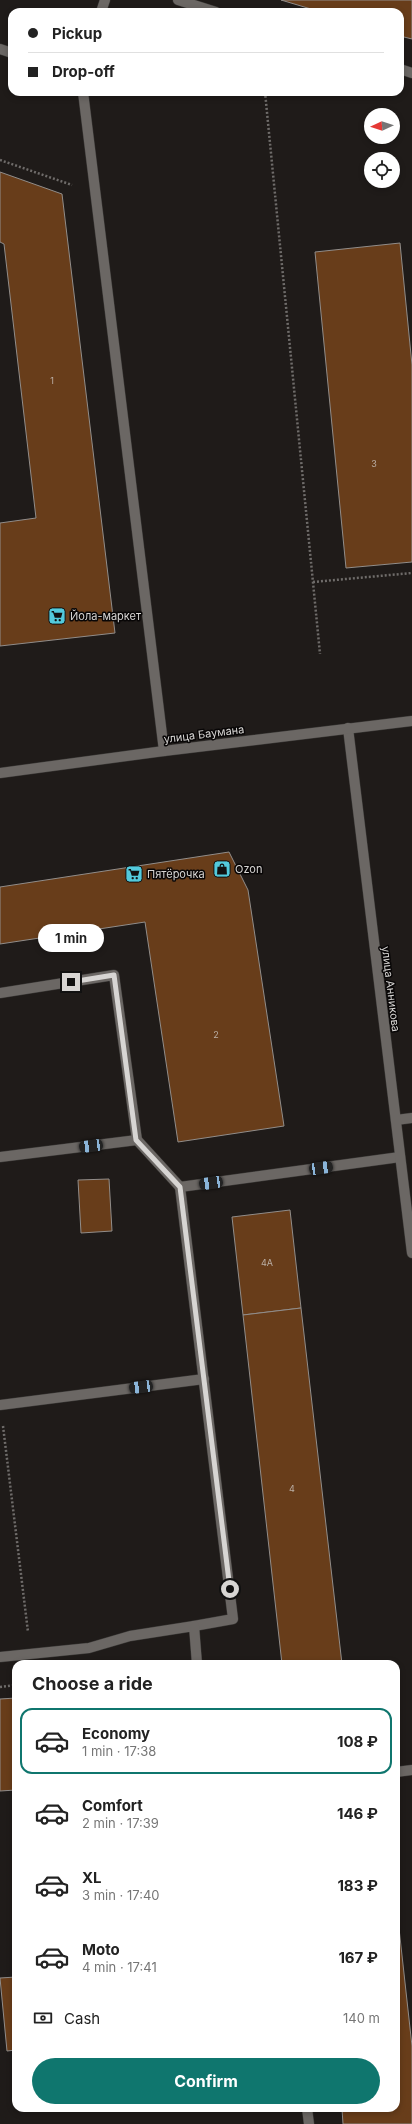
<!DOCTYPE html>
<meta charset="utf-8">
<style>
:root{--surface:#fff;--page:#f6f6f6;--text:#222;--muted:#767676;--line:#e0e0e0;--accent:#0f766e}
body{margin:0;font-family:Inter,sans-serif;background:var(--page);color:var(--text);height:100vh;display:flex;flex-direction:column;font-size:15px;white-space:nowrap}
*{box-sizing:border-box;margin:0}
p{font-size:13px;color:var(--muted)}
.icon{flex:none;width:22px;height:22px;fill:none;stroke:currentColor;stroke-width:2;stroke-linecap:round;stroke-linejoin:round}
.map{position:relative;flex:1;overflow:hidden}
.panel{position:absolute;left:12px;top:1660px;width:388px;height:452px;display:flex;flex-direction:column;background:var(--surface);border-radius:12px;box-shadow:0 2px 6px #0003}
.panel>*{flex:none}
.hud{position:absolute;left:8px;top:8px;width:396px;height:88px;border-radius:12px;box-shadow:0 2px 6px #0003;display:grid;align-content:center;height:88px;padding:0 20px;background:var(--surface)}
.needle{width:26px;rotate:267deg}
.buttons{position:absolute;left:364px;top:108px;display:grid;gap:8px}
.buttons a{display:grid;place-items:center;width:36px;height:36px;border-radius:50%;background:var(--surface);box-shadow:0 2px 6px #0003;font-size:20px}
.end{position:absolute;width:18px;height:18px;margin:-9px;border:5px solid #d7d5d3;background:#111;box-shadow:0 0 0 2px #111}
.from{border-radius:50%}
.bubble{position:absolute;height:28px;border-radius:14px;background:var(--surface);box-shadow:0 2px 6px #0003;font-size:13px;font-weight:700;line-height:28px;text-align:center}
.car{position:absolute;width:12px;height:24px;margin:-12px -6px;border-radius:5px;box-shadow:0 0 3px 1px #0007;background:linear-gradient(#222 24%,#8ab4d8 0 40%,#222 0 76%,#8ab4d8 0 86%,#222 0)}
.hud b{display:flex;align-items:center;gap:14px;height:38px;font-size:15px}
.hud b+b{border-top:1px solid var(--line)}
.hud i{width:10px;height:10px;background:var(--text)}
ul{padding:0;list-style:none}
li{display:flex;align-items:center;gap:12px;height:66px;margin:0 8px 6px;padding:0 12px;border:2px solid transparent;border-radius:12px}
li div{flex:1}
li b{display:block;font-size:15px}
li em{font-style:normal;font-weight:700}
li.selected{border-color:var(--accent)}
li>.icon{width:36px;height:36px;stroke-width:1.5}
h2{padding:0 20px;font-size:18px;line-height:48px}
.pay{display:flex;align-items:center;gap:10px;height:44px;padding:0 20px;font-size:15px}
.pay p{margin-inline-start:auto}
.action{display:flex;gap:8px;margin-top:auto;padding:8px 20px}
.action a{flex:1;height:46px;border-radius:24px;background:var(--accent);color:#fff;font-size:16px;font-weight:700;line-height:46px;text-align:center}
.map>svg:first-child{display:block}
.building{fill:#683d1a;stroke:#918d8a}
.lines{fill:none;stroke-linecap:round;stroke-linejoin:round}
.service-casing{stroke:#3a3836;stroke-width:11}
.minor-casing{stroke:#3a3836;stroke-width:11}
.tertiary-casing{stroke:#3a3836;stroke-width:11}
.path{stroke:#6f6c6a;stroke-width:2.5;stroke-dasharray:2 2;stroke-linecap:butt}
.service{stroke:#6b6764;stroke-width:10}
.minor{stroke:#6b6764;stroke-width:10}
.tertiary{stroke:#6b6764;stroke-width:10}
.route{stroke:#d7d5d3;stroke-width:5}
.labels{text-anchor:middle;stroke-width:3;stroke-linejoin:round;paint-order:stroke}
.number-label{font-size:9px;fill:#bbafa5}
.poi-label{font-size:11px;fill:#d7d5d3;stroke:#080606;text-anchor:start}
.street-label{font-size:11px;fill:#d7d5d3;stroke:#080606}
</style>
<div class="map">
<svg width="412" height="2124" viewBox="0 0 412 2124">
<rect width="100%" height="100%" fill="#1f1b19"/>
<g class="building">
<path d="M281,0H412V39L400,36V12H321Z"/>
<path d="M0,172L62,194L115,633L0,646V523L36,518L4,244L0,242Z"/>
<path d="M400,243L412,365V562L346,568L315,252Z"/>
<path d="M229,852L248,890L284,1126L178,1142L145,922L0,944V887Z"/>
<path d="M109,1179L112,1231L81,1233L78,1180Z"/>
<path d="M290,1210L301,1308L243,1315L232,1217Z"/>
<path d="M301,1308L342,1664H282L243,1315Z"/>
<path d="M16,1698V1790L0,1791V1699Z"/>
<path d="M396,1901L412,2046V2124H343L342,2109L335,2110V2108H396Z"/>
<path d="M16,1977V2050L7,2051L0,1978Z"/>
</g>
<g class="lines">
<g class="service-casing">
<g id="service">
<path d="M178,0L216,12"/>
<path d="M101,12L105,0"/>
<path d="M400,69L412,73"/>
<path d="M83,92L164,751"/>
<path d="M0,993L114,975L137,1140L180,1187L400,1157"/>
<path d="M396,1120L412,1118"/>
<path d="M0,1157L137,1140"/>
<path d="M180,1187L233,1619L194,1626"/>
<path d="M0,1405L204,1379"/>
<path d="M0,1657L89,1648L130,1636L194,1626L197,1664"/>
<path d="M396,1772L412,1770"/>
<path d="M307,2108L309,2124"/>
</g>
</g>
<g class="minor-casing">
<path id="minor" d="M0,49L12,53"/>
</g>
<g class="tertiary-casing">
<g id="tertiary">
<path d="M348,728L412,1253"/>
<path d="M0,773L164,751L412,721"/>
</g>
</g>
<g class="path">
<path d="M265,92L320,654"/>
<path d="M0,160L72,185"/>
<path d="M313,582L412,573"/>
<path d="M3,1426L28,1632"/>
<path d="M0,1687L16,1685"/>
</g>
<use href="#service" class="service"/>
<use href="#minor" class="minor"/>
<use href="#tertiary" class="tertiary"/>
</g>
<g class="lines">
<path class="route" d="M71,982L114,975L136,1140L180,1187L230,1589"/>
</g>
<defs>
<g id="supermarket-square" transform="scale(0.9)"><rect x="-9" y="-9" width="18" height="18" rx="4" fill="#53cadc" stroke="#080606"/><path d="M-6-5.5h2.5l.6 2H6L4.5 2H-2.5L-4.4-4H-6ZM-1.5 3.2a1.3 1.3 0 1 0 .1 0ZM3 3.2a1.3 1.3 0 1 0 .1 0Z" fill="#111"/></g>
<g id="shop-square" transform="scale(0.9)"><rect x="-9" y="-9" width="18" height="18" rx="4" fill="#53cadc" stroke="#080606"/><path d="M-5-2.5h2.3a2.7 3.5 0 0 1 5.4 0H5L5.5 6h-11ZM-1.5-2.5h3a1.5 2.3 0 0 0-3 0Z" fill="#111"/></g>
</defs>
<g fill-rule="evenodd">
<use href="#supermarket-square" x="57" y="616"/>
<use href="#shop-square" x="222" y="869"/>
<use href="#supermarket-square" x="134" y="874"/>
</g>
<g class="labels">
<g class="number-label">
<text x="52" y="384">1</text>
<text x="374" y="467">3</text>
<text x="216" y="1038">2</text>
<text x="267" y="1266">4А</text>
<text x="292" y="1492">4</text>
</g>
<g class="poi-label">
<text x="70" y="620">Йола-маркет</text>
<text x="235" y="873">Ozon</text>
<text x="147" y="878">Пятёрочка</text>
</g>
<g class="street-label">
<text transform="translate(204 734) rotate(-7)" y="4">улица Баумана</text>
<text transform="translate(391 989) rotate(83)" y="4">улица Анникова</text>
</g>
</g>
</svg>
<div class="buttons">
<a><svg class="needle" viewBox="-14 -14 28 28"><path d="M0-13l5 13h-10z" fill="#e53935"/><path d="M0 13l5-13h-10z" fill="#767676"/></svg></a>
<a><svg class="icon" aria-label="locate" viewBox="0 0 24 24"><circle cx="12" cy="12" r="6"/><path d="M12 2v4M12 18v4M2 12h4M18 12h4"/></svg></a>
</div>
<i class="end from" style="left:230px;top:1589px"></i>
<i class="end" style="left:71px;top:982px"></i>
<div class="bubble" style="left:38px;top:924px;width:66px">1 min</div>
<i class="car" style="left:91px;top:1146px;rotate:263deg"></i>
<i class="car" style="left:321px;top:1168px;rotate:82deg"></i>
<i class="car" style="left:211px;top:1183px;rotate:262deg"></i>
<i class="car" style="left:141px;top:1387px;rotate:263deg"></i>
<div class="hud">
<b><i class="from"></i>Pickup</b>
<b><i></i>Drop-off</b>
</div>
<section class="panel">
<h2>Choose a ride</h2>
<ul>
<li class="selected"><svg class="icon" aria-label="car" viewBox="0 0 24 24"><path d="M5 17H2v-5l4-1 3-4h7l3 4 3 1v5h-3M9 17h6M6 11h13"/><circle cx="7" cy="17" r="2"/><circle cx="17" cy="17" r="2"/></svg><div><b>Economy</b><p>1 min · 17:38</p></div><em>108 ₽</em></li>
<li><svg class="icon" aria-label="car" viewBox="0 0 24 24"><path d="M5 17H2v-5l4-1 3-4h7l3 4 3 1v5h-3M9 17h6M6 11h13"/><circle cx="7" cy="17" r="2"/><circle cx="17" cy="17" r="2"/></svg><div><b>Comfort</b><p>2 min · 17:39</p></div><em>146 ₽</em></li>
<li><svg class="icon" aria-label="car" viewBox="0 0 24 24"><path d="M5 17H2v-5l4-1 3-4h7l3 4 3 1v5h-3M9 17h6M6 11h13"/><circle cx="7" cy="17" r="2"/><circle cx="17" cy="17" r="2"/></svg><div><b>XL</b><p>3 min · 17:40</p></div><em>183 ₽</em></li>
<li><svg class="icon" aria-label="car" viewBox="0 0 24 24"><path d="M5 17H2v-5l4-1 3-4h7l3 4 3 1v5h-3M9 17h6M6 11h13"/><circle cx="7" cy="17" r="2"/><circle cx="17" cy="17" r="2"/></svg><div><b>Moto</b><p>4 min · 17:41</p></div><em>167 ₽</em></li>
</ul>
<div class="pay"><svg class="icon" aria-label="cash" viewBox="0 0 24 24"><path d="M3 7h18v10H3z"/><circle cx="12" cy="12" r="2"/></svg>Cash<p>140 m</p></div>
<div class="action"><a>Confirm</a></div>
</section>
</div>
